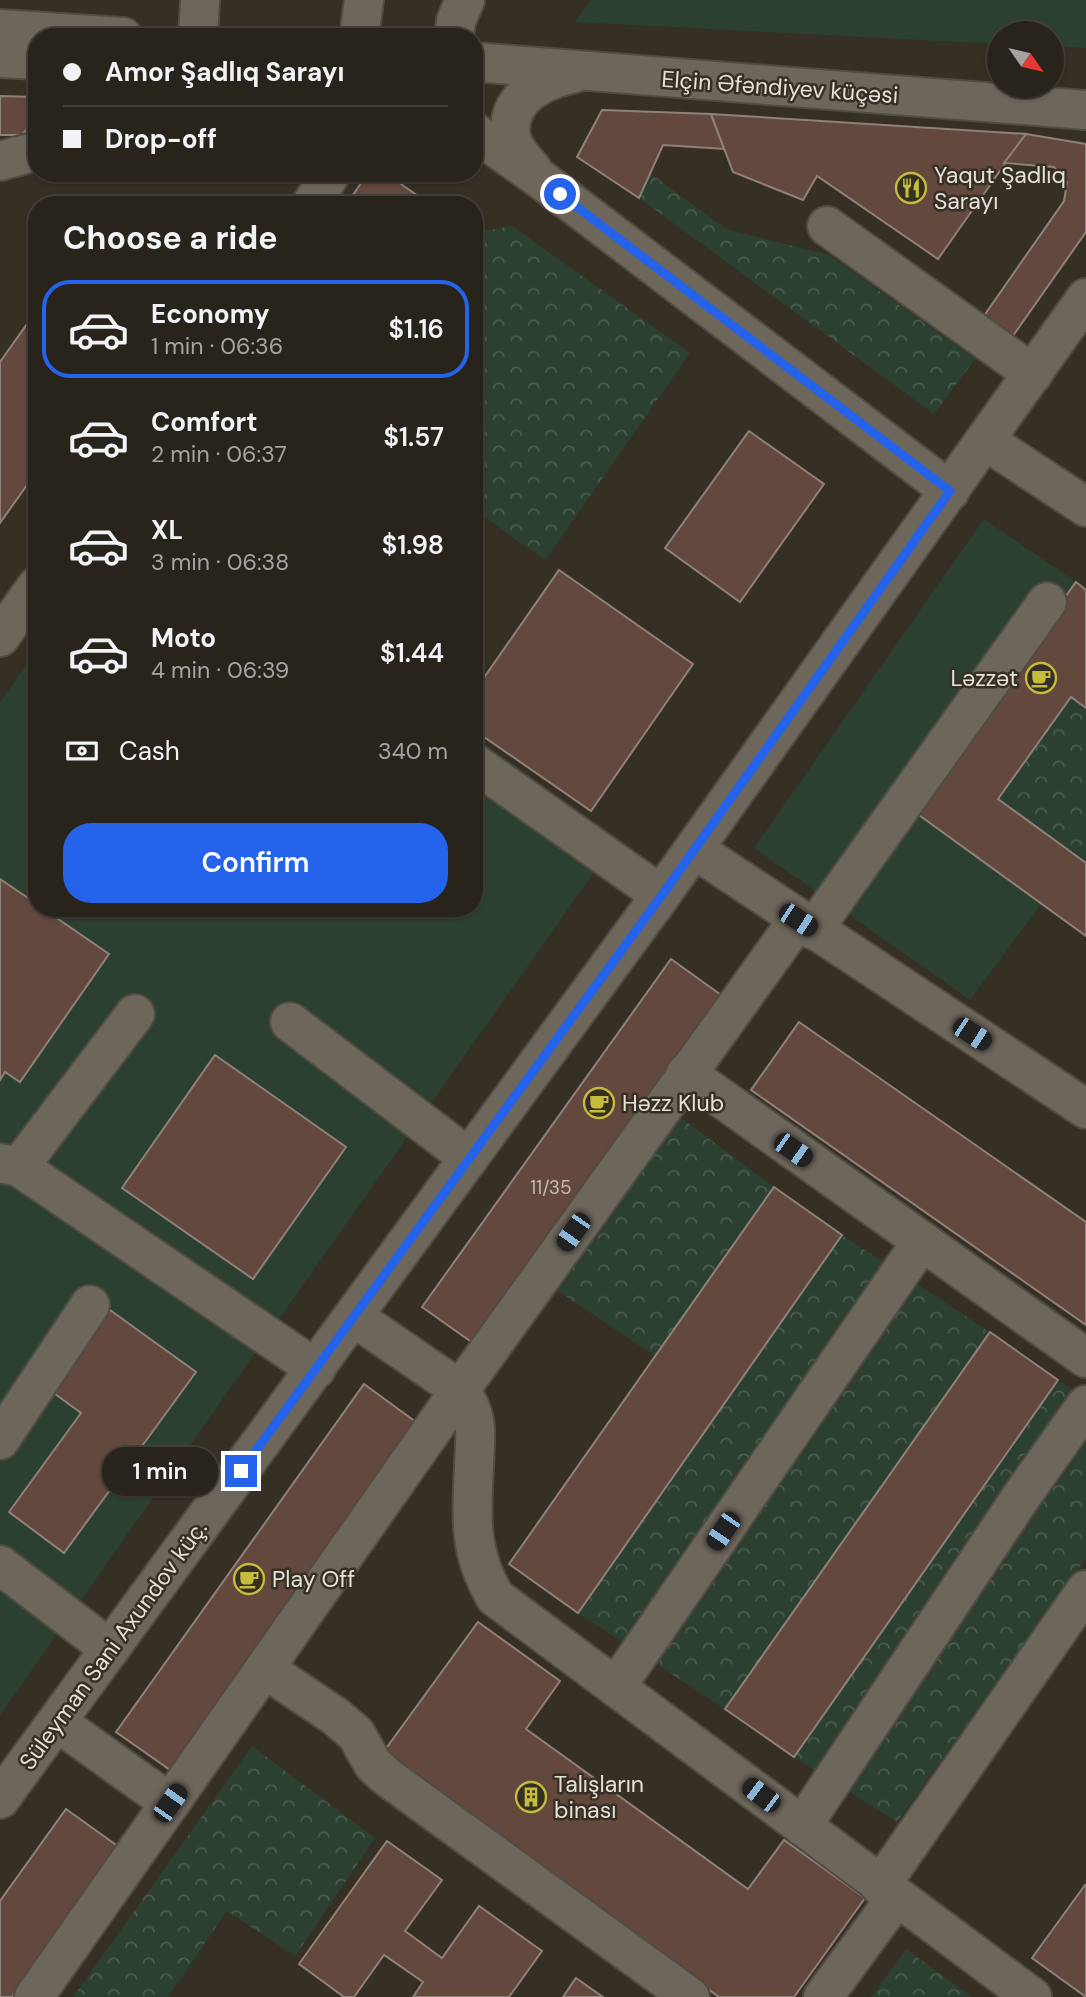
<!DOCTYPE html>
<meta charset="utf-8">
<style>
:root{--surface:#28231b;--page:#342f28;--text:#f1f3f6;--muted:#a5a4a3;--line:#44403a;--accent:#2563eb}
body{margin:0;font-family:"DM Sans",sans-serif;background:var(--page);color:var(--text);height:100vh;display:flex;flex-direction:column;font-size:26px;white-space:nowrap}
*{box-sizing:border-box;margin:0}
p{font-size:23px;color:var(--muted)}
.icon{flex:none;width:38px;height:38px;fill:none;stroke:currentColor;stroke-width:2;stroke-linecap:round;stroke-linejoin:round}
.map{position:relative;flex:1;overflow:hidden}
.side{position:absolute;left:28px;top:196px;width:455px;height:721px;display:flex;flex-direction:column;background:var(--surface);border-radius:28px;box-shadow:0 2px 5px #0004,0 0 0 2px var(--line)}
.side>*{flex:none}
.top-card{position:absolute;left:28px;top:28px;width:455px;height:154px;border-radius:28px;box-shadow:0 2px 5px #0004,0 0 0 2px var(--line);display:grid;align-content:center;height:154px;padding:0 35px;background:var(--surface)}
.needle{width:46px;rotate:124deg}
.fabs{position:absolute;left:987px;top:21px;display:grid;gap:14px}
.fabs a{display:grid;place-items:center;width:77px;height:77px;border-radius:50%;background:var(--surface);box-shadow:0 2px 5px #0004,0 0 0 2px var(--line);font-size:35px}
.end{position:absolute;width:32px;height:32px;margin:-16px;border:9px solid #2563eb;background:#fff;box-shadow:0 0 0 4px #fff}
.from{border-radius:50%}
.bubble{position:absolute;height:49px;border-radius:24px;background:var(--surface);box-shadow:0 2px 5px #0004,0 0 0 2px var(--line);font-size:23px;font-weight:600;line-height:49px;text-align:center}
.car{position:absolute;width:21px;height:42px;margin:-21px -10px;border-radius:9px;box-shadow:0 0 5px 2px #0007;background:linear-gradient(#222 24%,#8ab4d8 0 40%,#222 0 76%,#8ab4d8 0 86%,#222 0)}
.top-card b{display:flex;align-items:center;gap:24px;height:66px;font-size:26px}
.top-card b+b{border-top:2px solid var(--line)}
.top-card i{width:18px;height:18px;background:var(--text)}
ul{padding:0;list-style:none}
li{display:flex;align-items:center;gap:21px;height:98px;margin:0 14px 10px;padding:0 21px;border:4px solid transparent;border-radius:28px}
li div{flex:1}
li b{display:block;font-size:26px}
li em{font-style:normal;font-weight:600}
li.current{border-color:var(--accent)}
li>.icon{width:63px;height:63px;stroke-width:1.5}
h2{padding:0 35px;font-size:32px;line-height:84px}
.pay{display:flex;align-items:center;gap:18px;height:77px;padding:0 35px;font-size:26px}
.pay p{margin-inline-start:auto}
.cta{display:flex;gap:14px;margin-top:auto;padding:14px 35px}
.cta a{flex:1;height:80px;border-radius:28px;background:var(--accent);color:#fff;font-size:28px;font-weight:600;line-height:80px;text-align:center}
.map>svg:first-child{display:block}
.forest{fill:url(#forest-crowns)}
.green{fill:#2c4032}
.building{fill:#63483d;stroke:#8f807a;stroke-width:2}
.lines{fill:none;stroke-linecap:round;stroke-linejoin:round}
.minor-casing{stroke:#504c42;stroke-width:42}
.minor{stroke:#6d665b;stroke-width:38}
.route{stroke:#2563eb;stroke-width:9}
.labels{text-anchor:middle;stroke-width:5;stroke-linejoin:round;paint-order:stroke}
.number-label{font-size:19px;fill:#c4bbb3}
.street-label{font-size:23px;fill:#e5e1da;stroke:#352f24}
.poi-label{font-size:23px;fill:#e5e1da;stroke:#352f24;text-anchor:start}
</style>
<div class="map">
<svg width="1086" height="1997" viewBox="0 0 1086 1997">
<defs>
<pattern id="forest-crowns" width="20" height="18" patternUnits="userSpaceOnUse" patternTransform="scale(1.75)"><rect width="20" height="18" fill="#2c4032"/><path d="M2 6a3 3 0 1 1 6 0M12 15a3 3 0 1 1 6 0" fill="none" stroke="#4a5b4f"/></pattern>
</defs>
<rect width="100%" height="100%" fill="#352f24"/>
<g class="forest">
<path d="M651,174L726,229L829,255L975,359L934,414L639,198Z"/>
<path d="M512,226L690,353L545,560L474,510V233Z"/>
<path d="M1071,697L1086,708V863L998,799Z"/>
<path d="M657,1100L774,1187L655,1356L533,1274Z"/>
<path d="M842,1235L990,1332L725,1709L578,1613Z"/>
<path d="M1058,1380L1086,1399V1558L897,1822L794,1757Z"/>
<path d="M252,1746L375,1838L295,1956L227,1911L168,1997H73Z"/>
<path d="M906,1949L972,1997H871Z"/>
</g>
<g class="green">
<path d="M591,0H1086V48L1052,46V33H999V44L575,22Z"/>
<path d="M984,519L1076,582L912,810L1042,903L970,1000L754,848Z"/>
<path d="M37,649V908H474V778L599,865L0,1715V703Z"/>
</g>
<g class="building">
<path d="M0,96L37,97V117L22,135H0Z"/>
<path d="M602,110L711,114L724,149L663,145L639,198L577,157Z"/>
<path d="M711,114L1026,134L938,259L817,176L803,200L733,172Z"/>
<path d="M1026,134L1086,144V232L1010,340L981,320L1064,201L1067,182L1054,167L1004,163Z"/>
<path d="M368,173H385L431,205H346Z"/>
<path d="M37,310V471L0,523V362Z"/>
<path d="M749,431L824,484L740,602L665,548Z"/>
<path d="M559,570L693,664L591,811L474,730V692Z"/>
<path d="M1076,582L1086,590V708L1071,697L998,799L1086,863V936L912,810Z"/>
<path d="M0,879L37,904V908H42L109,954L20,1082L5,1072L0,1080Z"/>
<path d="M671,959L728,1000L480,1348L422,1307Z"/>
<path d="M799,1022L1086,1222V1325L751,1090Z"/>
<path d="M215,1055L346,1147L253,1279L122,1188Z"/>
<path d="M774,1187L842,1235L578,1613L509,1564Z"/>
<path d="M110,1310L196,1372L64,1553L9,1512L81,1413L51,1391Z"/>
<path d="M990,1332L1058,1380L794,1757L725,1709Z"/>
<path d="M364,1384L420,1425L173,1772L116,1732Z"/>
<path d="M478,1622L560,1681L526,1729L748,1889L784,1840L865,1898L794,1997H719L382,1754Z"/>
<path d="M66,1809L119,1847L12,1997H0V1901Z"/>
<path d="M387,1841L442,1880L405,1931L442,1958L479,1906L542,1951L509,1997H413L423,1982L384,1955L354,1997H344L299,1964Z"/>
<path d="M1085,1885L1086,1886V1997L1032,1958Z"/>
<path d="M576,1978L603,1997H563Z"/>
</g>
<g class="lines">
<g class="minor-casing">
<g id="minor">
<path d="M0,29L123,37"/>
<path d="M198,37L200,0"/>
<path d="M359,37L364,0"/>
<path d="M454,37L456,21L465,0"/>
<path d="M0,58L37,60"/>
<path d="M474,62L1086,110"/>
<path d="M474,132L539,178L950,491"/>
<path d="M0,161L37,151"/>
<path d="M532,169C524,160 513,149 511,136C505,96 544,80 575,73"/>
<path d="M311,205L331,173"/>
<path d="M827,226L1033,374"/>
<path d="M986,441L1086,507"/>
<path d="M0,637L37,586"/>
<path d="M474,763L661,895"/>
<path d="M694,849L1086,1109"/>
<path d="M813,930L1047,602"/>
<path d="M290,1022L469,1158"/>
<path d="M686,1073L1086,1358"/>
<path d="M0,1163L19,1167L316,1369"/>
<path d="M19,1167L135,1014"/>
<path d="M354,1317L460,1390C480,1418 475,1434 474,1466C473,1489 471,1514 474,1537C477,1560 484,1577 495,1597L1032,1997"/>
<path d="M0,1440L90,1305"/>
<path d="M0,1565L110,1649"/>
<path d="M265,1669L335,1716L356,1734L373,1764L387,1777L690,1997"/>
<path d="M616,1687L922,1241"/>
<path d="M57,1722L170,1803"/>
<path d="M0,1799L661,895L1086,298"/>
<path d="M802,1826L1023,1494L1086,1405"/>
<path d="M880,1886L1086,1590"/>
<path d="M34,1997L460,1390L798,920"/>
<path d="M823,1997L896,1898"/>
</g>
</g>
<use href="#minor" class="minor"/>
</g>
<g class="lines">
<path class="route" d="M241,1471L662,895L950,491L560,194"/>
</g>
<defs>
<g id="restaurant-ring" transform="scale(1.575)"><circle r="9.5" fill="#352f24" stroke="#c6bc3c" stroke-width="1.5"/><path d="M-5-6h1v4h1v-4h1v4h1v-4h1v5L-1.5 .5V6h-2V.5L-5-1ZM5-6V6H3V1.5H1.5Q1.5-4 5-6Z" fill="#c6bc3c"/></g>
<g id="cafe-ring" transform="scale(1.575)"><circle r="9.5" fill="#352f24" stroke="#c6bc3c" stroke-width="1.5"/><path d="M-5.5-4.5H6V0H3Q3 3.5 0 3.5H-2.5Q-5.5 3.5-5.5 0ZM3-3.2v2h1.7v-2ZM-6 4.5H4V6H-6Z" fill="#c6bc3c"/></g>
<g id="building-ring" transform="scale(1.575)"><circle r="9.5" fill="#352f24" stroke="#c6bc3c" stroke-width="1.5"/><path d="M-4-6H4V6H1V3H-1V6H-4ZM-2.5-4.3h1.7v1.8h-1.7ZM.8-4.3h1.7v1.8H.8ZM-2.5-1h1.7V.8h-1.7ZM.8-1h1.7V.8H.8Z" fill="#c6bc3c"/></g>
</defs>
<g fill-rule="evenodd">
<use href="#restaurant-ring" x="911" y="188"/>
<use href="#cafe-ring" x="1041" y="678"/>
<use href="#cafe-ring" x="599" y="1103"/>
<use href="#cafe-ring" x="249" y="1579"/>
<use href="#building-ring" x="531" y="1797"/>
</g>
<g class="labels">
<g class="number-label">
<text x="551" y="1194">11/35</text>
</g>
<g class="street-label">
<text transform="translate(780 87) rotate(4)" y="8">Elçin Əfəndiyev küçəsi</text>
<text transform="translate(113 1645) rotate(-54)" y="8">Süleyman Sani Axundov küç.</text>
</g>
<g class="poi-label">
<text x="934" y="183">Yaqut Şadlıq<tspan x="934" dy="26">Sarayı</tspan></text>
<text x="1018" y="686" text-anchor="end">Ləzzət</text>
<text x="622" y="1111">Həzz Klub</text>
<text x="272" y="1587">Play Off</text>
<text x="554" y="1792">Talışların<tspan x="554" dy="26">binası</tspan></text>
</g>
</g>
</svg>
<div class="fabs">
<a><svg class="needle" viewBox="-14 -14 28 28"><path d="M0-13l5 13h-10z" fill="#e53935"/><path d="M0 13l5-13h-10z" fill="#a5a4a3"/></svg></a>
</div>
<i class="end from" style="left:560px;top:194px"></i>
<i class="end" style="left:241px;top:1471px"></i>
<div class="bubble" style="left:102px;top:1447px;width:116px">1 min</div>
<i class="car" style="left:798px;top:920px;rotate:123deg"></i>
<i class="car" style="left:972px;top:1034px;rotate:123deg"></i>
<i class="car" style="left:793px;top:1150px;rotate:125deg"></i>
<i class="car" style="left:573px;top:1232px;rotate:215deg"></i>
<i class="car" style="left:723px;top:1531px;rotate:214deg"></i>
<i class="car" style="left:761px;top:1795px;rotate:307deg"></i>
<i class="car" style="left:170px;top:1803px;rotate:35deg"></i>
<div class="top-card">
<b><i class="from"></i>Amor Şadlıq Sarayı</b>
<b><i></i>Drop-off</b>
</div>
<section class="side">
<h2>Choose a ride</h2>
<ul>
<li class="current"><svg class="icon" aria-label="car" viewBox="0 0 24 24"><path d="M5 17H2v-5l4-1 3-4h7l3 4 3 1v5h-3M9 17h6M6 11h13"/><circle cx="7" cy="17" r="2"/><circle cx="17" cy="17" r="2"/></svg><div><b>Economy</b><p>1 min · 06:36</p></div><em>$1.16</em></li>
<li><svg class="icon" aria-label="car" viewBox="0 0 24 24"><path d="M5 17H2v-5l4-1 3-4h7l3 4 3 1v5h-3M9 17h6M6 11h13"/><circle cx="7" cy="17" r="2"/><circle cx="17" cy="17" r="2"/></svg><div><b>Comfort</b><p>2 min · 06:37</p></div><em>$1.57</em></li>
<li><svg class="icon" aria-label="car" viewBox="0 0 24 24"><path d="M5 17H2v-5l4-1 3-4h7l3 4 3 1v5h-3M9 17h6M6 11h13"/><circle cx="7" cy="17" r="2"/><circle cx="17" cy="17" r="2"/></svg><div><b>XL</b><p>3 min · 06:38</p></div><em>$1.98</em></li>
<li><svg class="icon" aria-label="car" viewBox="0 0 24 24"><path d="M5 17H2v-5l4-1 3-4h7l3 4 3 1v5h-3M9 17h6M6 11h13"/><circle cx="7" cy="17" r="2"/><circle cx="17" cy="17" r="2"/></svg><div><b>Moto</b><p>4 min · 06:39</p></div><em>$1.44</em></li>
</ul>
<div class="pay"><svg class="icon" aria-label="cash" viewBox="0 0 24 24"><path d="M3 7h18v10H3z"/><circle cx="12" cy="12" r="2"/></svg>Cash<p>340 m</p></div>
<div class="cta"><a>Confirm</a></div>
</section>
</div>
